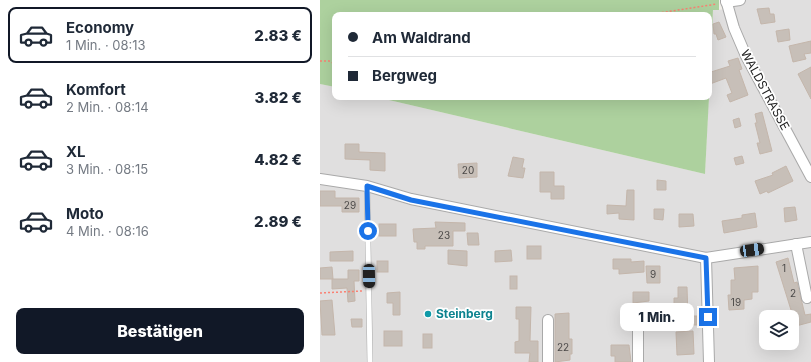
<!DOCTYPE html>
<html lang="de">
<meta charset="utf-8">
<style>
:root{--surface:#fff;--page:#f6f6f7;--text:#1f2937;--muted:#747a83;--line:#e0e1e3;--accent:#111827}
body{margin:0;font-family:Inter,sans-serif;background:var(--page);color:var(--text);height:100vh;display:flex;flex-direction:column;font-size:15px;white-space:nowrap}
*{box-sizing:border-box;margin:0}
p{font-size:13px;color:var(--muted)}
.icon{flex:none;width:22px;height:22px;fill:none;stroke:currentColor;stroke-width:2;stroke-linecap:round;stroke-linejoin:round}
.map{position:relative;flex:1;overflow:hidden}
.side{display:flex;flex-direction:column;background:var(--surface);width:320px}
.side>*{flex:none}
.banner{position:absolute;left:12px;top:12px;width:380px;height:88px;border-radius:8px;box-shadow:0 4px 16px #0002;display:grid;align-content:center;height:88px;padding:0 16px;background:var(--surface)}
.buttons{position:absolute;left:439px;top:310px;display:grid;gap:8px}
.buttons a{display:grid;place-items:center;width:40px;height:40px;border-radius:8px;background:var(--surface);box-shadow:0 4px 16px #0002;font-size:20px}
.end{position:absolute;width:18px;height:18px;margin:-9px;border:5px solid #1a73e8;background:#fff;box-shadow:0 0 0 2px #fff}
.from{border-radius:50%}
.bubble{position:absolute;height:28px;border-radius:8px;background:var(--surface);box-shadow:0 4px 16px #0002;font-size:13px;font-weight:800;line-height:28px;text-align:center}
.car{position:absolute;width:12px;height:24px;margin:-12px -6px;border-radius:5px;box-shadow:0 0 3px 1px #0007;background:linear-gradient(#222 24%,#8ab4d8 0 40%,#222 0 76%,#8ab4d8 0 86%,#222 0)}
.banner b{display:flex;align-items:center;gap:14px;height:38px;font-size:15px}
.banner b+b{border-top:1px solid var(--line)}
.banner i{width:10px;height:10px;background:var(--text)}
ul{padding:7px 0 0;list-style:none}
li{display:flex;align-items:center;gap:12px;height:56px;margin:0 8px 6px;padding:0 8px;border:2px solid transparent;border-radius:8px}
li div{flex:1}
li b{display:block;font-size:15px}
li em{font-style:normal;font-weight:800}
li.current{border-color:var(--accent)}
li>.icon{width:36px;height:36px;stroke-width:1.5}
.action{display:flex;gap:8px;margin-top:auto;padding:8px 16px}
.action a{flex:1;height:46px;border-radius:8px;background:var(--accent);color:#fff;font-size:16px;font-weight:800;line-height:46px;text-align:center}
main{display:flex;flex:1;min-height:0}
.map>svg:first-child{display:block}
.residential{fill:#e0dfdf;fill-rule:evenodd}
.forest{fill:#add19e}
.building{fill:#c7bfb8;stroke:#c4b6ab}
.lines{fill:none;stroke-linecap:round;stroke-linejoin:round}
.lane-casing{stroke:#a9a9a9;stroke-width:6}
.street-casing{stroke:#a9a9a9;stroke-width:12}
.path{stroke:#fa8072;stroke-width:1.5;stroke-dasharray:2 2;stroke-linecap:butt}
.lane{stroke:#fff;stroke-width:5}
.street{stroke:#fff;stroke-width:10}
.route{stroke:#1a73e8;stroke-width:5}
.culture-dot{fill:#0f9aa8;stroke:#fff;stroke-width:1.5}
.labels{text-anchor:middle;stroke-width:3.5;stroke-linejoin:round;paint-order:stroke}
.number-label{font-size:10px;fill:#4b4948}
.street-label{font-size:12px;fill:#222;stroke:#fff}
.culture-label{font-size:12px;font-weight:bold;fill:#0d838f;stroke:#fff;text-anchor:start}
</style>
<main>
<section class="side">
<ul>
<li class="current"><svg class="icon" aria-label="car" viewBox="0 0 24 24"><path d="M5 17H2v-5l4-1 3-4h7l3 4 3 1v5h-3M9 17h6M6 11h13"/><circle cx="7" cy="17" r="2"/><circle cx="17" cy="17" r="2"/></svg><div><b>Economy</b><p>1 Min. · 08:13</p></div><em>2.83 €</em></li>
<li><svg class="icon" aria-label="car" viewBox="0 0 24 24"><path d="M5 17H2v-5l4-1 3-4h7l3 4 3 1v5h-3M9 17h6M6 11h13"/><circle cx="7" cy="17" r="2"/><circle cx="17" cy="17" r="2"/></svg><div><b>Komfort</b><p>2 Min. · 08:14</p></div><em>3.82 €</em></li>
<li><svg class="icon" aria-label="car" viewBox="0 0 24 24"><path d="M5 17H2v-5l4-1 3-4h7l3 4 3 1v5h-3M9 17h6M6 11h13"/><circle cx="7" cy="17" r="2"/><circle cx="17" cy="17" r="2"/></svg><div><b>XL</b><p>3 Min. · 08:15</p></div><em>4.82 €</em></li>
<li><svg class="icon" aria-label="car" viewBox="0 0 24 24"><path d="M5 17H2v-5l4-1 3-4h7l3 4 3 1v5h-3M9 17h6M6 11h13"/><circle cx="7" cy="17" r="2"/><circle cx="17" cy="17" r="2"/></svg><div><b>Moto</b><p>4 Min. · 08:16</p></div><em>2.89 €</em></li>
</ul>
<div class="action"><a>Bestätigen</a></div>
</section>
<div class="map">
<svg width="491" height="362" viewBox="0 0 491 362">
<rect width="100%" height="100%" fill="#f2efe9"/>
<path class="residential" d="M414,0H491V362H0V84L15,87V97H56L385,174L393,10L414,9ZM446,317H472V343H446Z"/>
<g class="forest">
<path d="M0,0H399V10H393L389,93V15H15V87L0,84Z"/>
<path d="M56,97H389L385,174Z"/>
</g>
<g class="building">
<path d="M449,8L450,14H454L455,22L441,24L437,9Z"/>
<path d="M399,22L406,37L398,40L396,34H394L393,24Z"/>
<path d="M469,29L470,40L458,42L456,31Z"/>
<path d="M491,41V53L484,54L486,59L473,62L469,46Z"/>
<path d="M418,58L422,69L419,70L428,95L410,102L407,95L412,93L406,78L390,84L391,72L410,66L408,61Z"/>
<path d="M491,67V99L478,74Z"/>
<path d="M442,112L452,151L440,154L437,143H440L435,123H437L435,114Z"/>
<path d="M419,118L421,126L415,128L413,120Z"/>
<path d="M25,144H39V152L65,153V171L50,170V160L25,159Z"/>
<path d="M422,156L424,163L416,165L414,158Z"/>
<path d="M193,157L204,159L202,168H205L203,178L188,176Z"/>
<path d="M157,163V177L139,178L138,164Z"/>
<path d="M466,166L473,181L448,193L447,191L440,194L435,181L453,175L452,173Z"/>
<path d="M220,172H234V186H244V199H231V192H220Z"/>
<path d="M337,180L346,181V190H337Z"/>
<path d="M307,190H314V220L299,219V213L287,214V205L306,206Z"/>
<path d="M0,191H15V198H39V212H22V206H0Z"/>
<path d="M475,207L477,220L465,222L464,208Z"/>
<path d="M334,209H344L343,220L334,219Z"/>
<path d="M435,213L437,227L404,233L402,221L422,218V215Z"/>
<path d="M359,214H373L374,226L359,227Z"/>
<path d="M115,222L145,223V231H133V246H105V249H97V242H94L93,229L116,228Z"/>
<rect x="59" y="224" width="17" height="12"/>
<path d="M147,233H158L159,245H148Z"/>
<rect x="207" y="246" width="14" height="13"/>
<path d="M128,250L147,251V266L128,264Z"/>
<path d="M191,250L192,261L175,262V251Z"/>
<path d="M33,251V261H10V252Z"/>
<path d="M468,258L474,283L477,282L485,315L491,314V322L476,326L456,262Z"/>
<path d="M293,259H311V262L324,261V272L299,274V269H293Z"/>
<rect x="57" y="261" width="11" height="11"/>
<path d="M326,266H340V283H327Z"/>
<path d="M438,266V292H432V299L424,300V309L409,310L408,295H411V280H415L414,268Z"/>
<path d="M12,267L13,279H0V268Z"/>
<path d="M28,270H39V281H34L35,301L28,302L27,288L12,289V279H28Z"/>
<rect x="190" y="276" width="7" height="13"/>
<path d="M358,287H367L368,318H353V306H354V298H358Z"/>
<path d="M80,292V315H73V303H67V293Z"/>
<path d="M313,292H329V301L313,303Z"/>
<path d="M12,300L15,335H2L0,301Z"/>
<path d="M196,307H211L210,341H218V362H209L210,353H195V342L199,341V319H196Z"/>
<path d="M249,313V339H252V354H250V360L235,362V314Z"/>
<rect x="368" y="316" width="9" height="9"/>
<path d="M31,319H42V327H32Z"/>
<rect x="64" y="331" width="18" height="15"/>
<path d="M373,331L374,354L357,355L356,332Z"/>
<rect x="103" y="334" width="9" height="14"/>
<path d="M291,345H309L311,362H295V356H291Z"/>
</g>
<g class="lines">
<g class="lane-casing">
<path id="lane" d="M47,186L50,362"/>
</g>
<g class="street-casing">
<g id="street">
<path d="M406,0L414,28L426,56L491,177"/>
<path d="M406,2L420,0"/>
<path d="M0,179L47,186L91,199L386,258L491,242"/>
<path d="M476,244L487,298"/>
<path d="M386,258L389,362"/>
<path d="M318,330V362"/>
<path d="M228,362V320"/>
</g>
</g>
<g class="path">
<path d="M326,15L397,4"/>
<path d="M0,61H9L15,64"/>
<path d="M0,293L42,291"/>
</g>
<use href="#lane" class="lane"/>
<use href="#street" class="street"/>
</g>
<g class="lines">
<path class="route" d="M48,231L47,186L91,200L386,258L388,317"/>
</g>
<circle class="culture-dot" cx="108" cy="314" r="4"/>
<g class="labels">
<g class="number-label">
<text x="148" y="174">20</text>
<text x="30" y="209">29</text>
<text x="124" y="239">23</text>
<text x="464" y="272">1</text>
<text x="333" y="278">9</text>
<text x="473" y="297">2</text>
<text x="416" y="306">19</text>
<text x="243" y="351">22</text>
</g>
<g class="street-label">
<text transform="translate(445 90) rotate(62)" y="4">WALDSTRASSE</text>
</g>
<g class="culture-label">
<text x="116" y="318">Steinberg</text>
</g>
</g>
</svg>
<div class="buttons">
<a><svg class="icon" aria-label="layers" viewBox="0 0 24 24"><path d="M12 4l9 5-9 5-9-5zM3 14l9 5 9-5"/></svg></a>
</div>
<i class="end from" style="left:48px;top:231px"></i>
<i class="end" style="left:388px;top:317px"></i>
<div class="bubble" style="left:300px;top:303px;width:74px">1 Min.</div>
<i class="car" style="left:432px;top:250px;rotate:82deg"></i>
<i class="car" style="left:49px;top:276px;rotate:179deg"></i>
<div class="banner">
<b><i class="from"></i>Am Waldrand</b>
<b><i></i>Bergweg</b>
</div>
</div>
</main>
